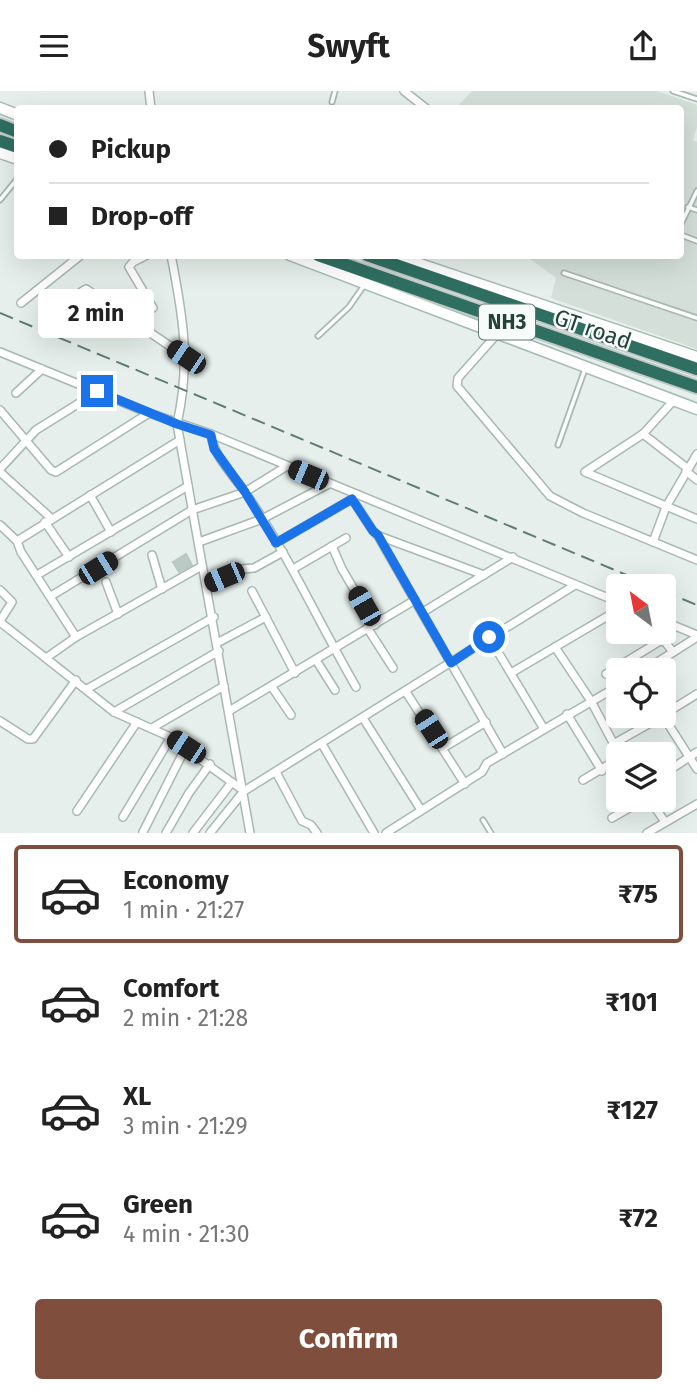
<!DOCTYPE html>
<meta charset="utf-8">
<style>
:root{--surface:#fff;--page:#f2f2f2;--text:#222;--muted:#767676;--line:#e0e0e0;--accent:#804e3d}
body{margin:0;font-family:"Fira Sans",sans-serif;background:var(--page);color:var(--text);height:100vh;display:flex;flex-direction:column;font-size:26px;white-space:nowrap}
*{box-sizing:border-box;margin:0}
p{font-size:23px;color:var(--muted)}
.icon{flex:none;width:38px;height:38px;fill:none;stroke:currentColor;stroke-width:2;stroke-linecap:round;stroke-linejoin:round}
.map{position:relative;height:742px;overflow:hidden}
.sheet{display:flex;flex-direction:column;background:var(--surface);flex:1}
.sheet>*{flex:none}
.hud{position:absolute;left:14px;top:14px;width:670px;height:154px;border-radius:7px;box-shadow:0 7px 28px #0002;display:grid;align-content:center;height:154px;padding:0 35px;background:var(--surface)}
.needle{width:46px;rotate:328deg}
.fabs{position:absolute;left:606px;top:483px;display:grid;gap:14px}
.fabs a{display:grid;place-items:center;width:70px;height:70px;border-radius:7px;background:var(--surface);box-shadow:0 7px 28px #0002;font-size:35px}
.end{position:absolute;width:32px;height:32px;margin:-16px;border:9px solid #1a73e8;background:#fff;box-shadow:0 0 0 4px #fff}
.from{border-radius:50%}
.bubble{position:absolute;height:49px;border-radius:7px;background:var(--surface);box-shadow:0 7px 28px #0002;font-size:23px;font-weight:700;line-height:49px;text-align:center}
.car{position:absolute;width:21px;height:42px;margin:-21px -10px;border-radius:9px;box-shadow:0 0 5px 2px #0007;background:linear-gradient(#222 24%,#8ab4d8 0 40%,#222 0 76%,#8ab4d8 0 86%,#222 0)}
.hud b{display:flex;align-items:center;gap:24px;height:66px;font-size:26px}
.hud b+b{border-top:2px solid var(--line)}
.hud i{width:18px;height:18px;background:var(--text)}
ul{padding:12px 0 0;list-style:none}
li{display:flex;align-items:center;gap:21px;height:98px;margin:0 14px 10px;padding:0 21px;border:4px solid transparent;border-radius:7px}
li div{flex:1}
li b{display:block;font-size:26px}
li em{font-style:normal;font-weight:700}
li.current{border-color:var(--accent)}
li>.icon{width:63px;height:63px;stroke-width:1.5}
.button{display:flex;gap:14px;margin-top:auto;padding:14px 35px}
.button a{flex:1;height:80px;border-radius:7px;background:var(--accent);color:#fff;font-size:28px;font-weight:700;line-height:80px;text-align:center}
header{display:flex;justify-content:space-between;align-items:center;height:91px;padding:0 35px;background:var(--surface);font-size:32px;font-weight:700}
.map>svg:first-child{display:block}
.built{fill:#d4dfda}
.building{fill:#bbcac4;stroke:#b8c9c2;stroke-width:2}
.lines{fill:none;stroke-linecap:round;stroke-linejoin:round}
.lane-casing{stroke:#a8b8b2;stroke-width:7}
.street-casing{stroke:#a8b8b2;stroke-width:10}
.secondary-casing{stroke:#a4bbb3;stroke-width:13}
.highway-casing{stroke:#c2cac8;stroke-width:16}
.lane{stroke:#fff;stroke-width:3.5}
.street{stroke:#fff;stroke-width:7}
.secondary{stroke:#fff;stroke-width:10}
.highway{stroke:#2f6f62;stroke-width:12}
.rail{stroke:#5f7d75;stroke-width:2;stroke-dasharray:14 7;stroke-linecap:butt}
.route{stroke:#1a73e8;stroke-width:9}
.labels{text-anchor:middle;stroke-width:5;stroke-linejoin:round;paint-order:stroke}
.shield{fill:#f7fbf9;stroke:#637a73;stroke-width:2}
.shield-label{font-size:21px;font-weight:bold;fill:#24423a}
.street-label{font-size:23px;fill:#24423a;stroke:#f7fbf9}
</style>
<header><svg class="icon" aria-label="menu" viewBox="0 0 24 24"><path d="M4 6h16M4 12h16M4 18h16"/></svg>Swyft<svg class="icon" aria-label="share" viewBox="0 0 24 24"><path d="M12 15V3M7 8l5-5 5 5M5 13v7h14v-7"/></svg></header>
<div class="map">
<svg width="697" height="742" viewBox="0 0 697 742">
<rect width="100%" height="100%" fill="#e6efeb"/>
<path class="built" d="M472,0H657L697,14V36L693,49L697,51V258L551,207L556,187L526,165L681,164V18H455Z"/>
<path class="building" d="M186,463L192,474L179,481L173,471Z"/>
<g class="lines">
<g class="lane-casing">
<g id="lane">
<path d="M673,0L697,8"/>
<path d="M332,11L335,0"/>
<path d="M0,109L18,87"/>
<path d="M688,116L697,119"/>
<path d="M681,133L697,100"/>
<path d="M681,144L697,150"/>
<path d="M564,182L697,227"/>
<path d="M318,245L349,216L365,193"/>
<path d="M558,354L585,278"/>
<path d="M483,729L491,742"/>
</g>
</g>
<g class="street-casing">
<g id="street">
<path d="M149,0L151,18"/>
<path d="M404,0L427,18"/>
<path d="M147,164L133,171L129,176L153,217"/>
<path d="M171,164C183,225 191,271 177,333L250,742"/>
<path d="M21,212L81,164"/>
<path d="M69,223L81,201L86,198L186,266"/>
<path d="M498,242L458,287L457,295L550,405L583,422L697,469"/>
<path d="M0,261L149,322L211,343L618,511"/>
<path d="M16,302L42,278"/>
<path d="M674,309L643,343L585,381L697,428"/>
<path d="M0,319L51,379L56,381L149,322"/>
<path d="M211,343C213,364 231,382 243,398C287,461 318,530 356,596"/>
<path d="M643,343L687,377"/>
<path d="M0,378L36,339L97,301"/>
<path d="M686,380L697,389"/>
<path d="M0,381L52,428"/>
<path d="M90,404L111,441"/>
<path d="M45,431L69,466"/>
<path d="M0,434L17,450L180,349"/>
<path d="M379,445L484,484"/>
<path d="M17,450L21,461L76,546L202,475"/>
<path d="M199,451L262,428L329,393"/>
<path d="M653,451L666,416L697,363"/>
<path d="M276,452L352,408L373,440L378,445L503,663"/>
<path d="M332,455L342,478L375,534"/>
<path d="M152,464L162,498"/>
<path d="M293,478L346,447"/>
<path d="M37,484L188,395"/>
<path d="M106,491L118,523"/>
<path d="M206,493L242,478L254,477L283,461"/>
<path d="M0,499L12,511L0,530"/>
<path d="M252,500L295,582"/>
<path d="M51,505L192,419L245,401L287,375"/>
<path d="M423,521L513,466"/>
<path d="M663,530L697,544"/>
<path d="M0,531L114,621L168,645L244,700L575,494"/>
<path d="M368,538L393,577"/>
<path d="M489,546L544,638"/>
<path d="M217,552L266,526"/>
<path d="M555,556L591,610L619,663"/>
<path d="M46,567L76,546"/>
<path d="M316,569L335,599"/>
<path d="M645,579L697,546"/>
<path d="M511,582L618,519"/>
<path d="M606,583L660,550L665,551L673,561"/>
<path d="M272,596L291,624"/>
<path d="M87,598L214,526"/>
<path d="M406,601L465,693"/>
<path d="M229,620L415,509"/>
<path d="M114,621L219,560"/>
<path d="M567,623L602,680"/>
<path d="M663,624L697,603"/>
<path d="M663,625L697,678"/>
<path d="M363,627L421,719"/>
<path d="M0,630L28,648H33L76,589"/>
<path d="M152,637L224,595"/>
<path d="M615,652L663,625"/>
<path d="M322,653L374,742"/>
<path d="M443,657L486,631"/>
<path d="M276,681L302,730L311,734L317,742"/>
<path d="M665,682L697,661"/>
<path d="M583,689L618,668"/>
<path d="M650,709L665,731"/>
<path d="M77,720L137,631"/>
<path d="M123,726L171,646"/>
<path d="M612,727L643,709"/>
<path d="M143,741L186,656"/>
<path d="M166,742L189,702L210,673"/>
<path d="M193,742L232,691"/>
<path d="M210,742L244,700"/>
<path d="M386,742L482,681L487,672L618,595"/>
<path d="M647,742L697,713"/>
</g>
</g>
<g class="secondary-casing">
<g id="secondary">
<path d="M0,17L18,24"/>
<path d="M0,62L18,68"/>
<path d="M290,164L697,318"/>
<path d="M393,164L697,266"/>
</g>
</g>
<g class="highway-casing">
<g id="highway">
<path d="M0,34L18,41"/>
<path d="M0,50L18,56"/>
<path d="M318,164L697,296"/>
<path d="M367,164L697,278"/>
</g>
</g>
<use href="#lane" class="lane"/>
<use href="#street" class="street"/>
<use href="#secondary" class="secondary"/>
<use href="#highway" class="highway"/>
<g class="rail">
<path d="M0,222L653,495"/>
<path d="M663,500L697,514"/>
</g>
</g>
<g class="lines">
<path class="route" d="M97,300L177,333L211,344L214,358L245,401L276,452L352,408L373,440L378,444L451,572L489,546"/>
</g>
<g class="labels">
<rect class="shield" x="479" y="213.5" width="56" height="35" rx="5"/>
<g class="shield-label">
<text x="507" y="238">NH3</text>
</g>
<g class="street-label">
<text transform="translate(593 238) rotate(19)" y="8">GT road</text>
</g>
</g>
</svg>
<div class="fabs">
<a><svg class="needle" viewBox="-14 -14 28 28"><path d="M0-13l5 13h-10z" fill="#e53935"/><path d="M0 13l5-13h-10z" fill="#767676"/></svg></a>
<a><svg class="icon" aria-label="locate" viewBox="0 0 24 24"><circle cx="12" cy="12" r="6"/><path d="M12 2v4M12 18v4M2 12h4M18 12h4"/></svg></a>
<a><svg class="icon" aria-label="layers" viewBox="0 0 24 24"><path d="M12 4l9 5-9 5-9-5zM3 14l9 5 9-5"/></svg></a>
</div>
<i class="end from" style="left:489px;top:546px"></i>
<i class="end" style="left:97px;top:300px"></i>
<div class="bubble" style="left:38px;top:198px;width:116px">2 min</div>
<i class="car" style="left:186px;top:266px;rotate:304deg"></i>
<i class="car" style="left:308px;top:384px;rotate:293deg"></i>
<i class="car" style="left:98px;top:477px;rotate:58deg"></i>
<i class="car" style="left:224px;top:486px;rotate:247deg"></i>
<i class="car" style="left:364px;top:515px;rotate:330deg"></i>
<i class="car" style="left:431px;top:638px;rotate:327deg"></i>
<i class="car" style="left:186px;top:656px;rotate:303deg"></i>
<div class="hud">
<b><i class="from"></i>Pickup</b>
<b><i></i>Drop-off</b>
</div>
</div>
<section class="sheet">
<ul>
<li class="current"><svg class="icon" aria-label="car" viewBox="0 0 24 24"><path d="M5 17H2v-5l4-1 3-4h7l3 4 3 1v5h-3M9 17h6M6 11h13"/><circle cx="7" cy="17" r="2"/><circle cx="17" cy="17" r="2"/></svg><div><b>Economy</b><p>1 min · 21:27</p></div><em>₹75</em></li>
<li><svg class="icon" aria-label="car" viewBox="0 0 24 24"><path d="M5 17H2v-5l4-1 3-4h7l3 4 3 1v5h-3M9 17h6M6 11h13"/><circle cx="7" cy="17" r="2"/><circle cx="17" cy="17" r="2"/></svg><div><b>Comfort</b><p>2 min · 21:28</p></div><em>₹101</em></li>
<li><svg class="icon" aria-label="car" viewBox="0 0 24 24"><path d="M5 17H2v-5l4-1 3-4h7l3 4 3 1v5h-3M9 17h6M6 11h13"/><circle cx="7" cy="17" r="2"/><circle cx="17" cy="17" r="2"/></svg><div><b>XL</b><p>3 min · 21:29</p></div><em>₹127</em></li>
<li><svg class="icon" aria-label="car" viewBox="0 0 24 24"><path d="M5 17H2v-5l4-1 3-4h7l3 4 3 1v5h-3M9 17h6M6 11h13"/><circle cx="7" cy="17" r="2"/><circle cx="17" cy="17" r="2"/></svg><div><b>Green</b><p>4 min · 21:30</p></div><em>₹72</em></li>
</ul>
<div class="button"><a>Confirm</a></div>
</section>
